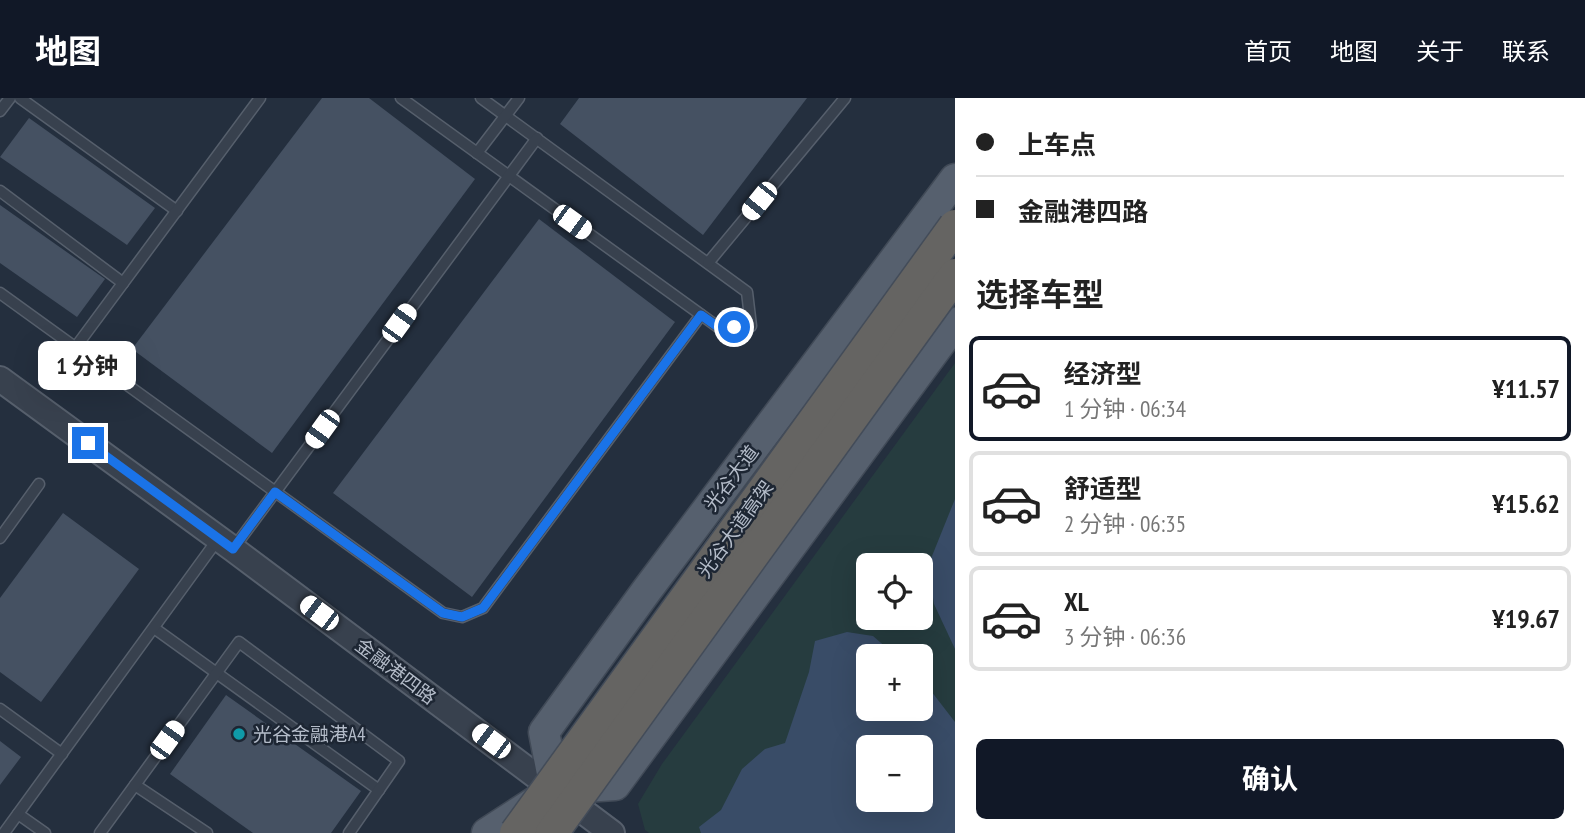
<!DOCTYPE html>
<html lang="zh">
<meta charset="utf-8">
<style>
:root{--surface:#fff;--page:#f6f6f6;--text:#222;--muted:#767676;--line:#e0e0e0;--accent:#111827}
body{margin:0;font-family:"PT Sans Narrow","Noto Sans SC",sans-serif;background:var(--page);color:var(--text);height:100vh;display:flex;flex-direction:column;font-size:26px;white-space:nowrap}
*{box-sizing:border-box;margin:0}
p{font-size:23px;color:var(--muted)}
.icon{flex:none;width:38px;height:38px;fill:none;stroke:currentColor;stroke-width:2;stroke-linecap:round;stroke-linejoin:round}
.map{position:relative;flex:1;overflow:hidden}
.side{display:flex;flex-direction:column;background:var(--surface);width:630px}
.side>*{flex:none}
.top-card{display:grid;align-content:center;height:154px;padding:0 21px;background:var(--surface)}
.controls{position:absolute;left:856px;top:455px;display:grid;gap:14px}
.controls a{display:grid;place-items:center;width:77px;height:77px;border-radius:10px;background:var(--surface);box-shadow:0 7px 28px #0002;font-size:35px}
.end{position:absolute;width:32px;height:32px;margin:-16px;border:9px solid #1a73e8;background:#fff;box-shadow:0 0 0 4px #fff}
.from{border-radius:50%}
.bubble{position:absolute;height:49px;border-radius:10px;background:var(--surface);box-shadow:0 7px 28px #0002;font-size:23px;font-weight:700;line-height:49px;text-align:center}
.car{position:absolute;width:21px;height:42px;margin:-21px -10px;border-radius:9px;box-shadow:0 0 5px 2px #0007;background:linear-gradient(#fff 24%,#345 0 40%,#fff 0 76%,#345 0 86%,#fff 0)}
.top-card b{display:flex;align-items:center;gap:24px;height:66px;font-size:26px}
.top-card b+b{border-top:2px solid var(--line)}
.top-card i{width:18px;height:18px;background:var(--text)}
ul{padding:0;list-style:none}
li{display:flex;align-items:center;gap:21px;height:105px;margin:0 14px 10px;padding:0 7px;border:4px solid var(--line);border-radius:10px}
li div{flex:1}
li b{display:block;font-size:26px}
li em{font-style:normal;font-weight:700}
li.active{border-color:var(--accent)}
li>.icon{width:63px;height:63px;stroke-width:1.5}
h2{padding:0 21px;font-size:32px;line-height:84px}
.action{display:flex;gap:14px;margin-top:auto;padding:14px 21px}
.action a{flex:1;height:80px;border-radius:10px;background:var(--accent);color:#fff;font-size:28px;font-weight:700;line-height:80px;text-align:center}
header{display:flex;align-items:center;gap:42px;box-sizing:border-box;height:98px;padding:0 35px;background:var(--accent);color:#fff}
header strong{font-size:33px}
nav{display:flex;gap:38px;margin-inline-start:auto;font-size:24px}
main{display:flex;flex:1;min-height:0}
.map>svg:first-child{display:block}
.green{fill:#263c3f;fill-rule:evenodd}
.water{fill:#394c67;fill-rule:evenodd}
.building{fill:#455162}
.lines{fill:none;stroke-linecap:round;stroke-linejoin:round}
.service-casing{stroke:#565f6c;stroke-width:13}
.tertiary-casing{stroke:#565f6c;stroke-width:28}
.primary-casing{stroke:#414a57;stroke-width:33}
.service{stroke:#38414e;stroke-width:10}
.tertiary{stroke:#38414e;stroke-width:24}
.primary{stroke:#56606e;stroke-width:30}
.trunk-bridge-casing{stroke:#434c59;stroke-width:35;stroke-linecap:butt}
.trunk-bridge{stroke:#656462;stroke-width:32}
.route{stroke:#1a73e8;stroke-width:9}
.culture-dot{fill:#0f9aa8;stroke:#1d2633;stroke-width:2.5}
.labels{text-anchor:middle;stroke-width:5;stroke-linejoin:round;paint-order:stroke}
.street-label{font-size:19px;fill:#b4bcc9;stroke:#1d2633}
.poi-label{font-size:19px;fill:#b4bcc9;stroke:#1d2633;text-anchor:start}
</style>
<header>
<strong>地图</strong>
<nav><a>首页</a><a>地图</a><a>关于</a><a>联系</a></nav>
</header>
<main>
<div class="map">
<svg width="955" height="735" viewBox="0 0 955 735">
<rect width="100%" height="100%" fill="#242f3e"/>
<path class="green" d="M955,265V735H649L645,732L638,706L662,666ZM868,467H920V520H868ZM868,558H920V611H868ZM868,649H920V702H868Z"/>
<g class="water">
<path d="M955,401V551L934,506L928,468Z"/>
<path d="M847,534L873,538L896,558H868V611H920L921,580L955,624V735H701L699,729L721,712L742,671L765,651L785,645L809,574L815,543ZM868,649H920V702H868Z"/>
</g>
<g class="building">
<path d="M322,0H369L475,81L272,355L132,251Z"/>
<path d="M579,0H807L703,137L560,26Z"/>
<path d="M29,20L155,110L127,147L0,59Z"/>
<path d="M0,107L105,181L77,219L0,165Z"/>
<path d="M539,121L675,224L472,499L333,395Z"/>
<path d="M63,415L139,471L41,604L0,574V500Z"/>
<path d="M226,597L361,693L331,735H253L170,676Z"/>
<path d="M0,643L21,659L0,687Z"/>
</g>
<g class="lines">
<g class="service-casing">
<g id="service">
<path d="M20,0L177,113"/>
<path d="M401,0L718,229L751,228L747,194L481,0"/>
<path d="M0,13L10,0"/>
<path d="M477,55L519,0"/>
<path d="M0,93L123,185"/>
<path d="M708,165L845,0"/>
<path d="M0,195L443,515L462,519L483,510L701,217"/>
<path d="M75,250L260,0"/>
<path d="M0,440L39,386"/>
<path d="M233,451L537,40"/>
<path d="M154,530L379,692"/>
<path d="M0,611L62,656"/>
<path d="M135,687L207,735"/>
<path d="M18,716L45,735"/>
<path d="M4,735L218,441"/>
<path d="M100,735L239,544L399,663L349,735"/>
</g>
</g>
<g class="tertiary-casing">
<path id="tertiary" d="M0,281L233,451L612,735"/>
</g>
<g class="primary-casing">
<g id="primary">
<path d="M555,700V691L544,634L647,492L955,81"/>
<path d="M487,735L555,691L615,687L955,225"/>
</g>
</g>
<use href="#service" class="service"/>
<use href="#tertiary" class="tertiary"/>
<use href="#primary" class="primary"/>
<g class="trunk-bridge-casing">
<g id="trunk-bridge">
<path d="M516,735L955,128"/>
<path d="M552,735L955,177"/>
</g>
</g>
<use href="#trunk-bridge" class="trunk-bridge"/>
</g>
<g class="lines">
<path class="route" d="M88,345L233,451L275,394L443,515L462,519L483,510L701,217L718,229H734"/>
</g>
<circle class="culture-dot" cx="239" cy="636" r="7"/>
<g class="labels">
<g class="street-label">
<text transform="translate(731 380) rotate(-53)" y="7">光谷大道</text>
<text transform="translate(735 431) rotate(-54)" y="7">光谷大道高架</text>
<text transform="translate(396 573) rotate(37)" y="7">金融港四路</text>
</g>
<g class="poi-label">
<text x="253" y="643">光谷金融港A4</text>
</g>
</g>
</svg>
<div class="controls">
<a><svg class="icon" aria-label="locate" viewBox="0 0 24 24"><circle cx="12" cy="12" r="6"/><path d="M12 2v4M12 18v4M2 12h4M18 12h4"/></svg></a>
<a>+</a>
<a>−</a>
</div>
<i class="end from" style="left:734px;top:229px"></i>
<i class="end" style="left:88px;top:345px"></i>
<div class="bubble" style="left:38px;top:243px;width:98px">1 分钟</div>
<i class="car" style="left:759px;top:103px;rotate:219deg"></i>
<i class="car" style="left:572px;top:124px;rotate:126deg"></i>
<i class="car" style="left:399px;top:225px;rotate:36deg"></i>
<i class="car" style="left:322px;top:331px;rotate:216deg"></i>
<i class="car" style="left:319px;top:515px;rotate:307deg"></i>
<i class="car" style="left:167px;top:642px;rotate:36deg"></i>
<i class="car" style="left:491px;top:643px;rotate:307deg"></i>
</div>
<section class="side">
<div class="top-card">
<b><i class="from"></i>上车点</b>
<b><i></i>金融港四路</b>
</div>
<h2>选择车型</h2>
<ul>
<li class="active"><svg class="icon" aria-label="car" viewBox="0 0 24 24"><path d="M5 17H2v-5l4-1 3-4h7l3 4 3 1v5h-3M9 17h6M6 11h13"/><circle cx="7" cy="17" r="2"/><circle cx="17" cy="17" r="2"/></svg><div><b>经济型</b><p>1 分钟 · 06:34</p></div><em>¥11.57</em></li>
<li><svg class="icon" aria-label="car" viewBox="0 0 24 24"><path d="M5 17H2v-5l4-1 3-4h7l3 4 3 1v5h-3M9 17h6M6 11h13"/><circle cx="7" cy="17" r="2"/><circle cx="17" cy="17" r="2"/></svg><div><b>舒适型</b><p>2 分钟 · 06:35</p></div><em>¥15.62</em></li>
<li><svg class="icon" aria-label="car" viewBox="0 0 24 24"><path d="M5 17H2v-5l4-1 3-4h7l3 4 3 1v5h-3M9 17h6M6 11h13"/><circle cx="7" cy="17" r="2"/><circle cx="17" cy="17" r="2"/></svg><div><b>XL</b><p>3 分钟 · 06:36</p></div><em>¥19.67</em></li>
</ul>
<div class="action"><a>确认</a></div>
</section>
</main>
